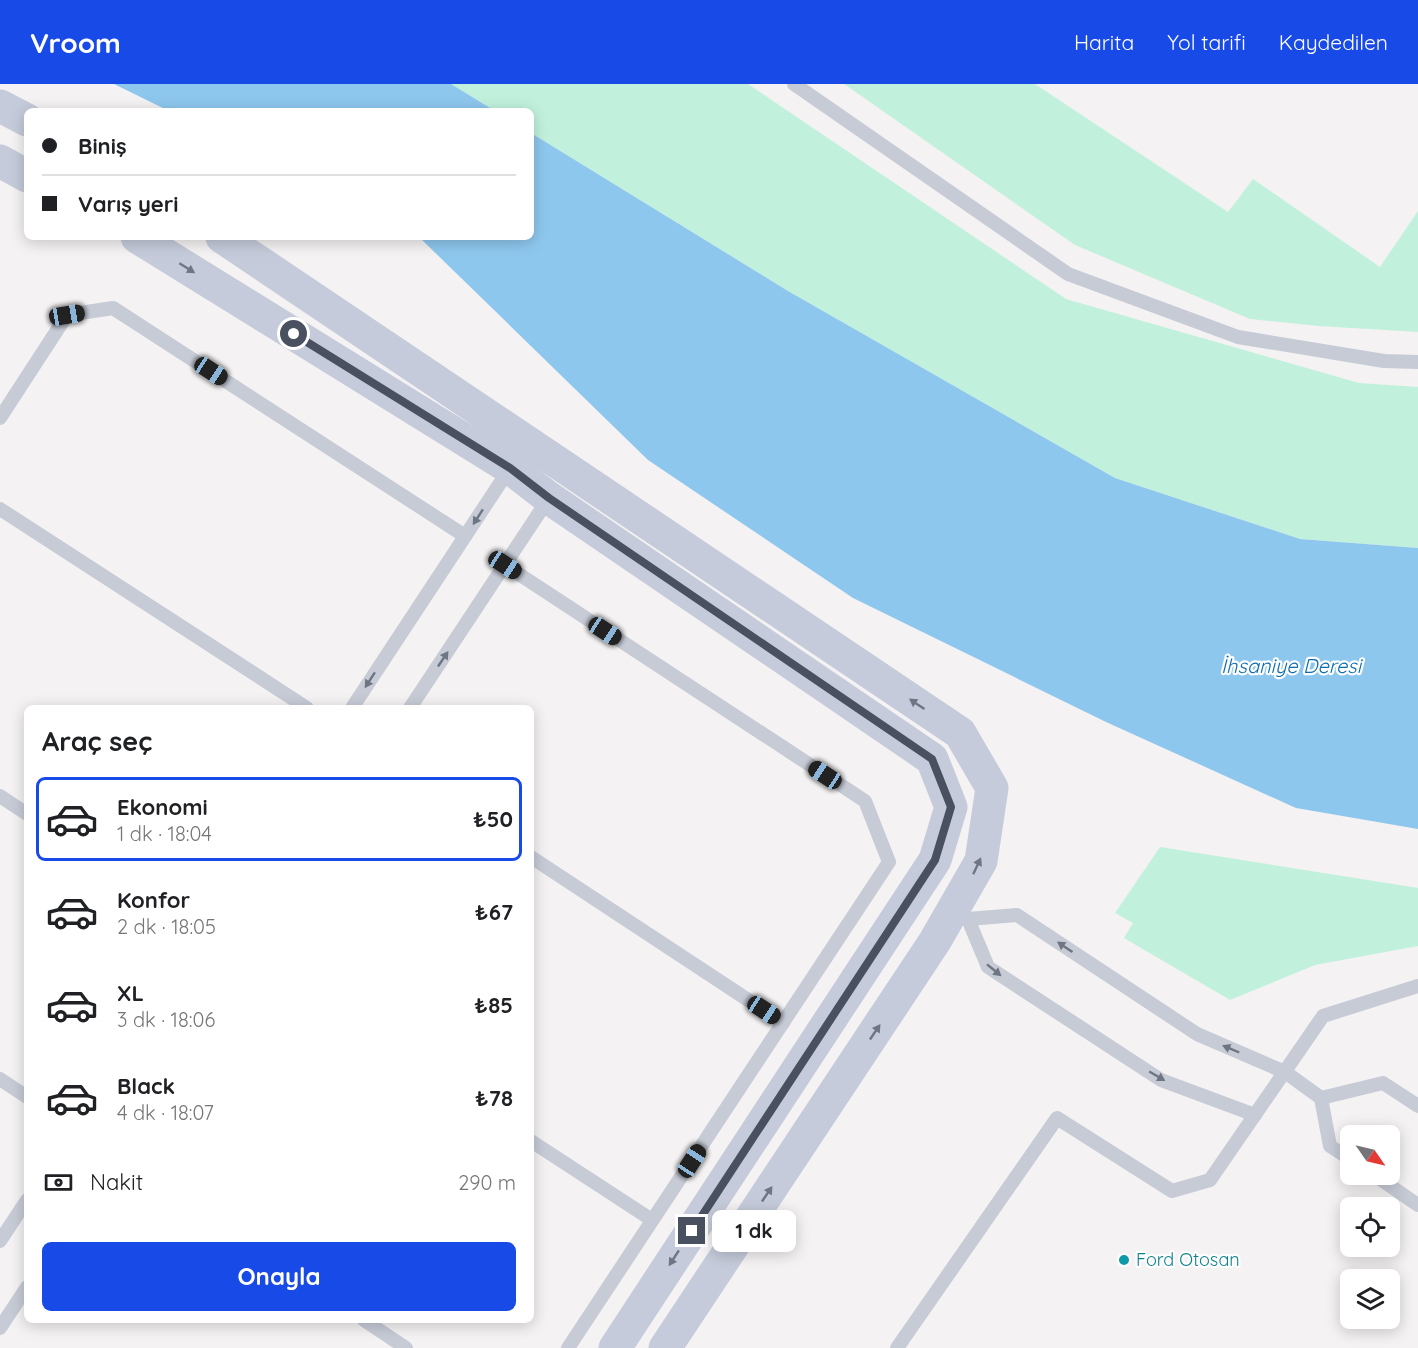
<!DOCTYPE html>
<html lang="tr">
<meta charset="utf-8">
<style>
:root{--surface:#fff;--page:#f2f2f2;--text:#202124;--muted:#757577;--line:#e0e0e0;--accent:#184ae7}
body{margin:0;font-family:Quicksand,sans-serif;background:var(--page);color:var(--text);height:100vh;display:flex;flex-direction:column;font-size:22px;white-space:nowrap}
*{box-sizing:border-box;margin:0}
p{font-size:20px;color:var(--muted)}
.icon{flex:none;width:33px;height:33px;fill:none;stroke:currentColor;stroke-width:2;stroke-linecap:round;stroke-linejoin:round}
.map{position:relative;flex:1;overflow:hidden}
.drawer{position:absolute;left:24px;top:621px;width:510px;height:618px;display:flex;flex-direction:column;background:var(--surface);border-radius:9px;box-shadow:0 3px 15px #0003}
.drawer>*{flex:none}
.hud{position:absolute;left:24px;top:24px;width:510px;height:132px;border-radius:9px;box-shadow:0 3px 15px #0003;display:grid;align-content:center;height:132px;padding:0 18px;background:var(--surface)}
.needle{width:39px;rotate:124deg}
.buttons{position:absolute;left:1340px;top:1041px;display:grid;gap:12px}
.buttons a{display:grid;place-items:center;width:60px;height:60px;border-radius:9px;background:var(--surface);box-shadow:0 3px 15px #0003;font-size:30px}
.end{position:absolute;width:27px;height:27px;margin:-14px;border:8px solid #495160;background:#fff;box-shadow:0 0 0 3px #fff}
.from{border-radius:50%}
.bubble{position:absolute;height:42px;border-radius:9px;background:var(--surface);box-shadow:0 3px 15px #0003;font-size:20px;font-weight:800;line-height:42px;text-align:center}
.car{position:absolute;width:18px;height:36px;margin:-18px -9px;border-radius:8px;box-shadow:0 0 4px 2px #0007;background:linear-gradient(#222 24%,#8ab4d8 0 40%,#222 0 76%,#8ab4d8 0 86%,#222 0)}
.hud b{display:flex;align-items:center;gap:21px;height:57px;font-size:22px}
.hud b+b{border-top:2px solid var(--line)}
.hud i{width:15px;height:15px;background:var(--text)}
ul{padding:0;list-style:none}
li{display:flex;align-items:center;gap:18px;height:84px;margin:0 12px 9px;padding:0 6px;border:3px solid transparent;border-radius:9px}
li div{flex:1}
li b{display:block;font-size:22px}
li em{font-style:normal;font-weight:800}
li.on{border-color:var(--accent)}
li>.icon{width:54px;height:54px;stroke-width:1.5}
h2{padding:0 18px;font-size:27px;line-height:72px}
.pay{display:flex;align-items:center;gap:15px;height:66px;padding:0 18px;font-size:22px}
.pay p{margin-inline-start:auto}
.cta{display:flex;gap:12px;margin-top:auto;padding:12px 18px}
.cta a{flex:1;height:69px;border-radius:9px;background:var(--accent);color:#fff;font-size:24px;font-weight:800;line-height:69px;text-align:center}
header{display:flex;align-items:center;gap:36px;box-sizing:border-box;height:84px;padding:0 30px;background:var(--accent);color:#fff}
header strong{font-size:28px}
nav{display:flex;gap:33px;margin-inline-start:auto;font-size:21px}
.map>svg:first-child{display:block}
.green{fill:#c1f1dd}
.water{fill:#8ec7ee}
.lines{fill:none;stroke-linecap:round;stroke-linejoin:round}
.lane{stroke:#c6cbd6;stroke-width:14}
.secondary{stroke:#c5cbda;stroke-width:33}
.oneway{fill:#6e7685}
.oneway2{fill:#6e7683}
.route{stroke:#495160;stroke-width:8}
.culture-dot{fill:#0f9aa8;stroke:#fff;stroke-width:2}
.labels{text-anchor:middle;stroke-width:4.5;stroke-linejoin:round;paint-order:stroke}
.culture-label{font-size:18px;fill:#0d838f;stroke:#fff;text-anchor:start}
.water-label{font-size:20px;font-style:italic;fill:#0b6db1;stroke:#fff}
</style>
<header>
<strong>Vroom</strong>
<nav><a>Harita</a><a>Yol tarifi</a><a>Kaydedilen</a></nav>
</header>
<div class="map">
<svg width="1418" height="1264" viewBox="0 0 1418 1264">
<rect width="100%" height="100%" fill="#f4f2f2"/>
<g class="green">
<path d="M451,0H748L1066,215L1359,299L1418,303V464L1300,455L1115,394L788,207L531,49V27H495Z"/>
<path d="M844,0H1035L1228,128L1253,95L1380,183L1418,127V248L1318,242L1250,235L1075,161Z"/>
<path d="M1160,763L1418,804V862L1315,881L1230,916L1124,854L1133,839L1115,829Z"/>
</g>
<g class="water">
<path d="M114,0H451L495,27H169Z"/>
<path d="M531,49L788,207L1115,394L1300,455L1418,464V745L1296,724L1106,638L853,514L648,376L419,153H531Z"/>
</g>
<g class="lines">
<g class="lane">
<path d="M794,0L1068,190L1238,253L1384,277L1418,278"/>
<path d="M0,334L67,231L113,224L465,452"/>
<path d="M0,425L307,624"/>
<path d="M505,481L865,717L889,778L568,1264"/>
<path d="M352,624L510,384"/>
<path d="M410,624L549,414"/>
<path d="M0,712L27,730"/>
<path d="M531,773L783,939"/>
<path d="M0,995L27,1013"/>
<path d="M1321,1014L1383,999L1418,1022"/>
<path d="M1255,1031L1161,996L988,883L968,835L1017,831L1197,950L1285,988L1321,1014L1330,1062L1350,1075"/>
<path d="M531,1057L652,1136"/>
<path d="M1373,1090L1418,1121"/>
<path d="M0,1157L27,1116"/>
<path d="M364,1236L406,1264"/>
<path d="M0,1244L27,1203"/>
<path d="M897,1264L1057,1034L1172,1107L1210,1096L1323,932L1418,902"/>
</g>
<g class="secondary">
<path d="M0,22L27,36"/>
<path d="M0,77L27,92"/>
<path d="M137,153L510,384L549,414L932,675L951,723L935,776L615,1264"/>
<path d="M222,153L960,649L992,704L981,777L935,857L665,1264"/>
</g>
</g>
<defs><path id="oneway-solid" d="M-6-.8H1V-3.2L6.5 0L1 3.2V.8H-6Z" transform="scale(1.5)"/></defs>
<g class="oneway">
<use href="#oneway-solid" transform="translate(187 184) rotate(32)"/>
<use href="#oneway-solid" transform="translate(917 620) rotate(-146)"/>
<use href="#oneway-solid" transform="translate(977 782) rotate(-65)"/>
<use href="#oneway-solid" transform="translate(875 948) rotate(-56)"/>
<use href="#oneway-solid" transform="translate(767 1110) rotate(-56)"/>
<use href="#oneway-solid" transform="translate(674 1174) rotate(123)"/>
</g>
<g class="oneway2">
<use href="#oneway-solid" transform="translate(478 433) rotate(123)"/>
<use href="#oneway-solid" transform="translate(443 575) rotate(-56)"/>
<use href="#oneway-solid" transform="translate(370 596) rotate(123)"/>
<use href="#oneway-solid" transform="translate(1065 863) rotate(-146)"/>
<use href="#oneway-solid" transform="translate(994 886) rotate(39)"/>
<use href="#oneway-solid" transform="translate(1231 965) rotate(-157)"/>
<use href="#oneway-solid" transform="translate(1157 992) rotate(30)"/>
</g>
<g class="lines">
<path class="route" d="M294,250L510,384L549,414L932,675L951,723L935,776L692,1147"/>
</g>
<circle class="culture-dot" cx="1124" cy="1176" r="6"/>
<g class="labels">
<g class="culture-label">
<text x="1136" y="1182">Ford Otosan</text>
</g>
<g class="water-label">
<text x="1291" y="589">İhsaniye Deresi</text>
</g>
</g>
</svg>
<div class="buttons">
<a><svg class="needle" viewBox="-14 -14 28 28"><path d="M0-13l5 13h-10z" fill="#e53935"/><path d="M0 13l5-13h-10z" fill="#757577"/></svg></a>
<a><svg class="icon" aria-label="locate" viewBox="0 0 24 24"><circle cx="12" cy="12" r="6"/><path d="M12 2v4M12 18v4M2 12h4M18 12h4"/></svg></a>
<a><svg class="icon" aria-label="layers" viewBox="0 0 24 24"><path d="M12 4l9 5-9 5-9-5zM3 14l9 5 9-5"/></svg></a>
</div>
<i class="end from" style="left:294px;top:250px"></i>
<i class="end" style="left:692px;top:1147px"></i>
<div class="bubble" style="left:712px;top:1126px;width:84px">1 dk</div>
<i class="car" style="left:67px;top:231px;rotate:81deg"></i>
<i class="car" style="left:211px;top:287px;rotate:123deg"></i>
<i class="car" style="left:505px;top:481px;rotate:123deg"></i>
<i class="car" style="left:605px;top:547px;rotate:123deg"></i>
<i class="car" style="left:825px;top:691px;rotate:303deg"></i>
<i class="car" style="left:764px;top:926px;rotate:123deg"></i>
<i class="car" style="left:692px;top:1077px;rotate:33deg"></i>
<div class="hud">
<b><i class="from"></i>Biniş</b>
<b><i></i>Varış yeri</b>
</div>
<section class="drawer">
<h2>Araç seç</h2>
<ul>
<li class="on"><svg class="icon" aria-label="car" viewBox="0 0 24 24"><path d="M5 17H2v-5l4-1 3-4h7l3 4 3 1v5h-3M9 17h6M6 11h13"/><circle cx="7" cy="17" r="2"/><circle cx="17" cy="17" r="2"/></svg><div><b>Ekonomi</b><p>1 dk · 18:04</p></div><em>₺50</em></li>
<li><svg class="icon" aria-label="car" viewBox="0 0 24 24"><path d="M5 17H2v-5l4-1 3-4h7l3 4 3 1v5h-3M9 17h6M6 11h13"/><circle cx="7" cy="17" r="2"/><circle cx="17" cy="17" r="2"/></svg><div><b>Konfor</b><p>2 dk · 18:05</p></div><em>₺67</em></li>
<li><svg class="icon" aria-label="car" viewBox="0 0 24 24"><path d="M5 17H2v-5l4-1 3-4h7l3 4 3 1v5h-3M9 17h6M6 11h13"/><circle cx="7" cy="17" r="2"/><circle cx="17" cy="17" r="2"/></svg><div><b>XL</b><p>3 dk · 18:06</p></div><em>₺85</em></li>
<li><svg class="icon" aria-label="car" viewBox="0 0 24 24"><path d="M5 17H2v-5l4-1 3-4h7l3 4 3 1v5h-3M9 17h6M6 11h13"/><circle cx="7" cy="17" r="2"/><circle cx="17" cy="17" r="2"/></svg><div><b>Black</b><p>4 dk · 18:07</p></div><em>₺78</em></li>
</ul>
<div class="pay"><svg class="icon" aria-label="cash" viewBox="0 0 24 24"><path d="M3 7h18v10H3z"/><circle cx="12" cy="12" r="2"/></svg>Nakit<p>290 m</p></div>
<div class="cta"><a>Onayla</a></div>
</section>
</div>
